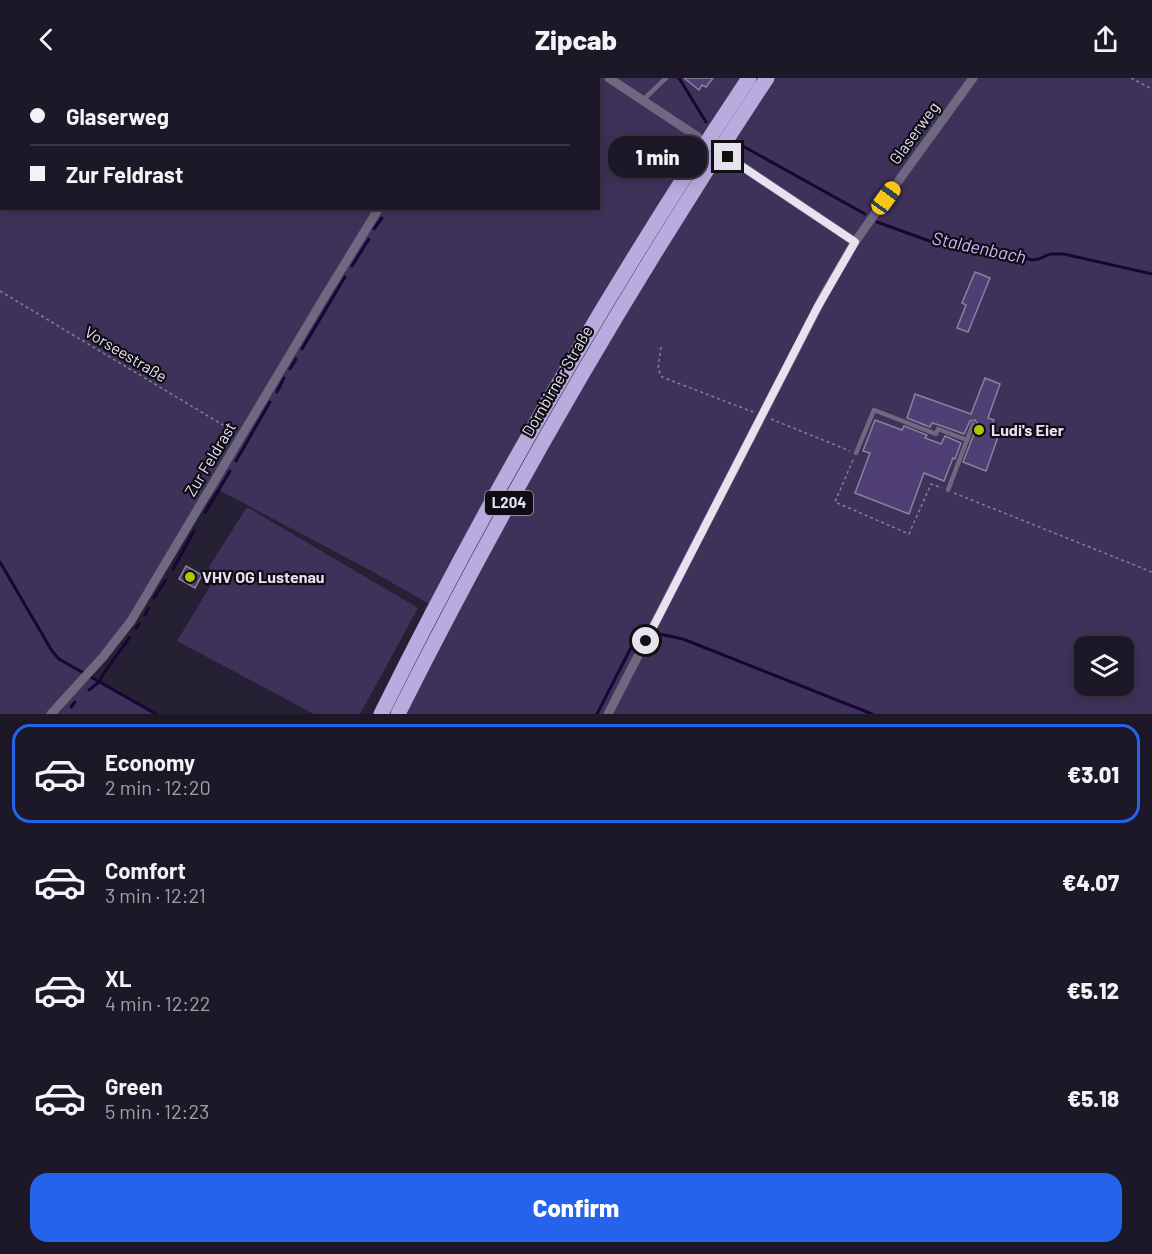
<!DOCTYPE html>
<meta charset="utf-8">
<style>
:root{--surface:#1c1827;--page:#25212f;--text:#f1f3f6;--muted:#a0a0a7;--line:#3a3744;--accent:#2563eb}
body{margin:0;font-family:Barlow,sans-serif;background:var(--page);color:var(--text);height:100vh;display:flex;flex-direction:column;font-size:22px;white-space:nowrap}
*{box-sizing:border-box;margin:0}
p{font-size:20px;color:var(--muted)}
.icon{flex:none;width:33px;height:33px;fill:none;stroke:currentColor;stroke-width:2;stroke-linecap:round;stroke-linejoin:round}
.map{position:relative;height:636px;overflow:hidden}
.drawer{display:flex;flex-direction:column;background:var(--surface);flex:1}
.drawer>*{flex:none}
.banner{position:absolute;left:0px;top:0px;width:600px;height:132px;box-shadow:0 3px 15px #0003,0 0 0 2px var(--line);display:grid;align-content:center;height:132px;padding:0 30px;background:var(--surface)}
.tools{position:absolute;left:1074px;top:558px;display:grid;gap:12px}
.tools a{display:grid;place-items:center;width:60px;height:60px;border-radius:12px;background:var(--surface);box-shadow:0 3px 15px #0003,0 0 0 2px var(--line);font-size:30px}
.end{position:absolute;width:27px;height:27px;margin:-14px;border:8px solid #e6e2f0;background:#111;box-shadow:0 0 0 3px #111}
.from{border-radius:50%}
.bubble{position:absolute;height:42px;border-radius:18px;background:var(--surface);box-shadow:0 3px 15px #0003,0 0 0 2px var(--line);font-size:20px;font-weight:800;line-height:42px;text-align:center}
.car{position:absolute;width:18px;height:36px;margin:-18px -9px;border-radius:8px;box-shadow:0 0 4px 2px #0007;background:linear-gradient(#f5c518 24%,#345 0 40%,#f5c518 0 76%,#345 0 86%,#f5c518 0)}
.banner b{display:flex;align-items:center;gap:21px;height:57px;font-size:22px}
.banner b+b{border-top:2px solid var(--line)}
.banner i{width:15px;height:15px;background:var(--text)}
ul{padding:10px 0 0;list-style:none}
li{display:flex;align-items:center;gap:18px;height:99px;margin:0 12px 9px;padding:0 18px;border:3px solid transparent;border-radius:18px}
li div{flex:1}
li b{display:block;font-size:22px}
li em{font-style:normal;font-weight:800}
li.selected{border-color:var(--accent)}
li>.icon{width:54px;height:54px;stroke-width:1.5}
.action{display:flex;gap:12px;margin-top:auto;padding:12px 30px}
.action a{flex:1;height:69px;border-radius:18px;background:var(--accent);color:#fff;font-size:24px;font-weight:800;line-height:69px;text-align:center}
header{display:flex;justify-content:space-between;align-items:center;height:78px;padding:0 30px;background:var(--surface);font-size:27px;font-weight:800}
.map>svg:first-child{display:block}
.green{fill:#3f325a;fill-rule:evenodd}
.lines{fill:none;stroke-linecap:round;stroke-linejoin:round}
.stream{stroke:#190535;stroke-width:3}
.building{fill:#503f74;stroke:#89829b;stroke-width:1.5}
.path{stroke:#868192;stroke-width:1.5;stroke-dasharray:3 3;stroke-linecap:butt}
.service{stroke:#6e6881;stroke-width:4.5}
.minor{stroke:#6e6881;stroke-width:9}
.primary{stroke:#baabdf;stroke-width:15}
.route{stroke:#e6e2f0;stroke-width:8}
.poi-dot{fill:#b0c502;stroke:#0e0c14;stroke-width:2}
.labels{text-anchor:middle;stroke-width:4.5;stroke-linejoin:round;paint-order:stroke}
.shield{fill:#0e0c14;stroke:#a5a2ae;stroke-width:1.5}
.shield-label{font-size:15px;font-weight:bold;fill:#e6e2f0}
.street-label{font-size:16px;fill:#e6e2f0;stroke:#0e0c14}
.poi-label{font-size:16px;font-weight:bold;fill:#e6e2f0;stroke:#0e0c14;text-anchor:start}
.water-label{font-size:18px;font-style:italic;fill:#cbb8fb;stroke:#0e0c14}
</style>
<header><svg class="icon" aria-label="back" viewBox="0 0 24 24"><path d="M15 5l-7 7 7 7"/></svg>Zipcab<svg class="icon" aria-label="share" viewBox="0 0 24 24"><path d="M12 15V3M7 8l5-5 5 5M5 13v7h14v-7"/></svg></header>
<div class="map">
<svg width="1152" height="636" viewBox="0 0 1152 636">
<rect width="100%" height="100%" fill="#262034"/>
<g class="green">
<path d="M0,0H1152V636H398L442,533L364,489L217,411L173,468L118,556L49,636H0ZM2,2H598V130H2ZM1084,568H1124V608H1084Z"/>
<path d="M247,429L418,530L360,636H314L177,563L214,502L209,489Z"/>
<path d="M90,599L156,636H56Z"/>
</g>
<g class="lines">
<g class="stream">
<path d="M191,0L193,2"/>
<path d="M679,0L706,44"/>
<path d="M739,66L865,136"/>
<path d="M388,131V130"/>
<path d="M877,144L935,165L957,169L1012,176L1032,182L1039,181L1050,176H1064L1152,196"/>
<path d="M374,151L382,140"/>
<path d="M352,188L369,161"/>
<path d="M302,271L345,199"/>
<path d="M290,291L296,281"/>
<path d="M277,314L284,300"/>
<path d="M236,383L270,324"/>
<path d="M205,435L230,393"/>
<path d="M0,484L52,573L59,581L156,636"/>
<path d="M173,491L194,453"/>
<path d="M154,520L166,502"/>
<path d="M145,537L149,530"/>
<path d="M136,550L139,546"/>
<path d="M659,556L683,561L872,636"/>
<path d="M89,612L99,604L104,595L130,559"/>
<path d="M71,629L75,624"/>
<path d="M597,636L640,552"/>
</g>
</g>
<g class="building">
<path d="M684,0H713L706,9L702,7L699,12Z"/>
<path d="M975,194L990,200L968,254L957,250L966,227L962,225Z"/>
<path d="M985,300L1000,306L988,340L994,342L990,353L999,356L986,393L963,384L977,348V345L975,342L970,343L964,356L939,347L932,345L930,349L907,340L915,316L971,336Z"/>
<path d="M875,342L902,352L904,348L927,357L925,360L941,366L945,358L961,365L955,381L953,380L944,403L924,395L909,436L855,415L870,375L863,373Z"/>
<path d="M186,488L202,497L195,510L179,501Z"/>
</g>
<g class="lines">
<g class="path">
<path d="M202,0L204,2"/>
<path d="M1131,0L1152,11"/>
<path d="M0,213L233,353"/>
<path d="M661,269L658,291L662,299L753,334"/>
<path d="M771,341L850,373"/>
<path d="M853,382L835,424L909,456L931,406L942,410"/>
<path d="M954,415L1152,494"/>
</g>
<g class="service">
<path d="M643,22L666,0"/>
<path d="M967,362L973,346"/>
<path d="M856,375L874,332L936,356L938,351L967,362L948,412"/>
</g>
<g class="minor">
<path d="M609,0L698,59"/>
<path d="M464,2L465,0"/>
<path d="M728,79L855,164"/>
<path d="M51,636L103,579L131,543L322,223L379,130"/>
<path d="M608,636L825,215L855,164L886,120L973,0"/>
</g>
<g class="primary">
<path d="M381,636C490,416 613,204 749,0"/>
<path d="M398,636C508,417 631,204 767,0"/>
</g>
</g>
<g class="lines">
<path class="route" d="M646,563L817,230L855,164L728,79"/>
</g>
<g class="poi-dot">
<circle cx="979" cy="352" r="6"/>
<circle cx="190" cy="499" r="6"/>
</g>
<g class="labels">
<rect class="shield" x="485" y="413" width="48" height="24" rx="4.5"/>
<g class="shield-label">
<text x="509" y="430">L204</text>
</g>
<g class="street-label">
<text transform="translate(914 55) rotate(-54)" y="6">Glaserweg</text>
<text transform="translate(126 276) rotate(31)" y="6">Vorseestraße</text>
<text transform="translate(557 303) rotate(-60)" y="6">Dornbirner Straße</text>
<text transform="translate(210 381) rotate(-59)" y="6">Zur Feldrast</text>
</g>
<g class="poi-label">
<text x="991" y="358">Ludi's Eier</text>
<text x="202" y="505">VHV OG Lustenau</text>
</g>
<g class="water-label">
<text transform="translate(979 170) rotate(12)" y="6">Staldenbach</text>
</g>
</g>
</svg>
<div class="tools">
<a><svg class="icon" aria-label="layers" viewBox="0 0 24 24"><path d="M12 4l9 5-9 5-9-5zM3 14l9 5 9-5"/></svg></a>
</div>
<i class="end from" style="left:646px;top:563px"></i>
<i class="end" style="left:728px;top:79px"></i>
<div class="bubble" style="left:608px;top:58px;width:99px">1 min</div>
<i class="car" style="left:886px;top:120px;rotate:36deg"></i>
<div class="banner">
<b><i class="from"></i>Glaserweg</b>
<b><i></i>Zur Feldrast</b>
</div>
</div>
<section class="drawer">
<ul>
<li class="selected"><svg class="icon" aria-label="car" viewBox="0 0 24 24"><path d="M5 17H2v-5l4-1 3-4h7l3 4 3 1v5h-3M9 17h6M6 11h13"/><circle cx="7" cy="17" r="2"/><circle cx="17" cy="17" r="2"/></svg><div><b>Economy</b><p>2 min · 12:20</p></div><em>€3.01</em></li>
<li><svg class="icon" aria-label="car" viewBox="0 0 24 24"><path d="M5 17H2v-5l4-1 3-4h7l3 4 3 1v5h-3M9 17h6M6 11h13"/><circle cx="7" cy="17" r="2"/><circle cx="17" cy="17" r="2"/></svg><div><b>Comfort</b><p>3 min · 12:21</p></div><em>€4.07</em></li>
<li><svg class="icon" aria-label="car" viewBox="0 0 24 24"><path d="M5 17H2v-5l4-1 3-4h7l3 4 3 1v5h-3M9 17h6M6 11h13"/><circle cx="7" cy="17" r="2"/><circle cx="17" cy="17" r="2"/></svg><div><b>XL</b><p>4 min · 12:22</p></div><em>€5.12</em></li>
<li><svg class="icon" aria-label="car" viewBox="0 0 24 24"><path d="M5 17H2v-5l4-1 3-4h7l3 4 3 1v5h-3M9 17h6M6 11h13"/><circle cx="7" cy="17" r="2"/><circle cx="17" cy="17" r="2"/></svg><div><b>Green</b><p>5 min · 12:23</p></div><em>€5.18</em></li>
</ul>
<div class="action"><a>Confirm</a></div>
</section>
